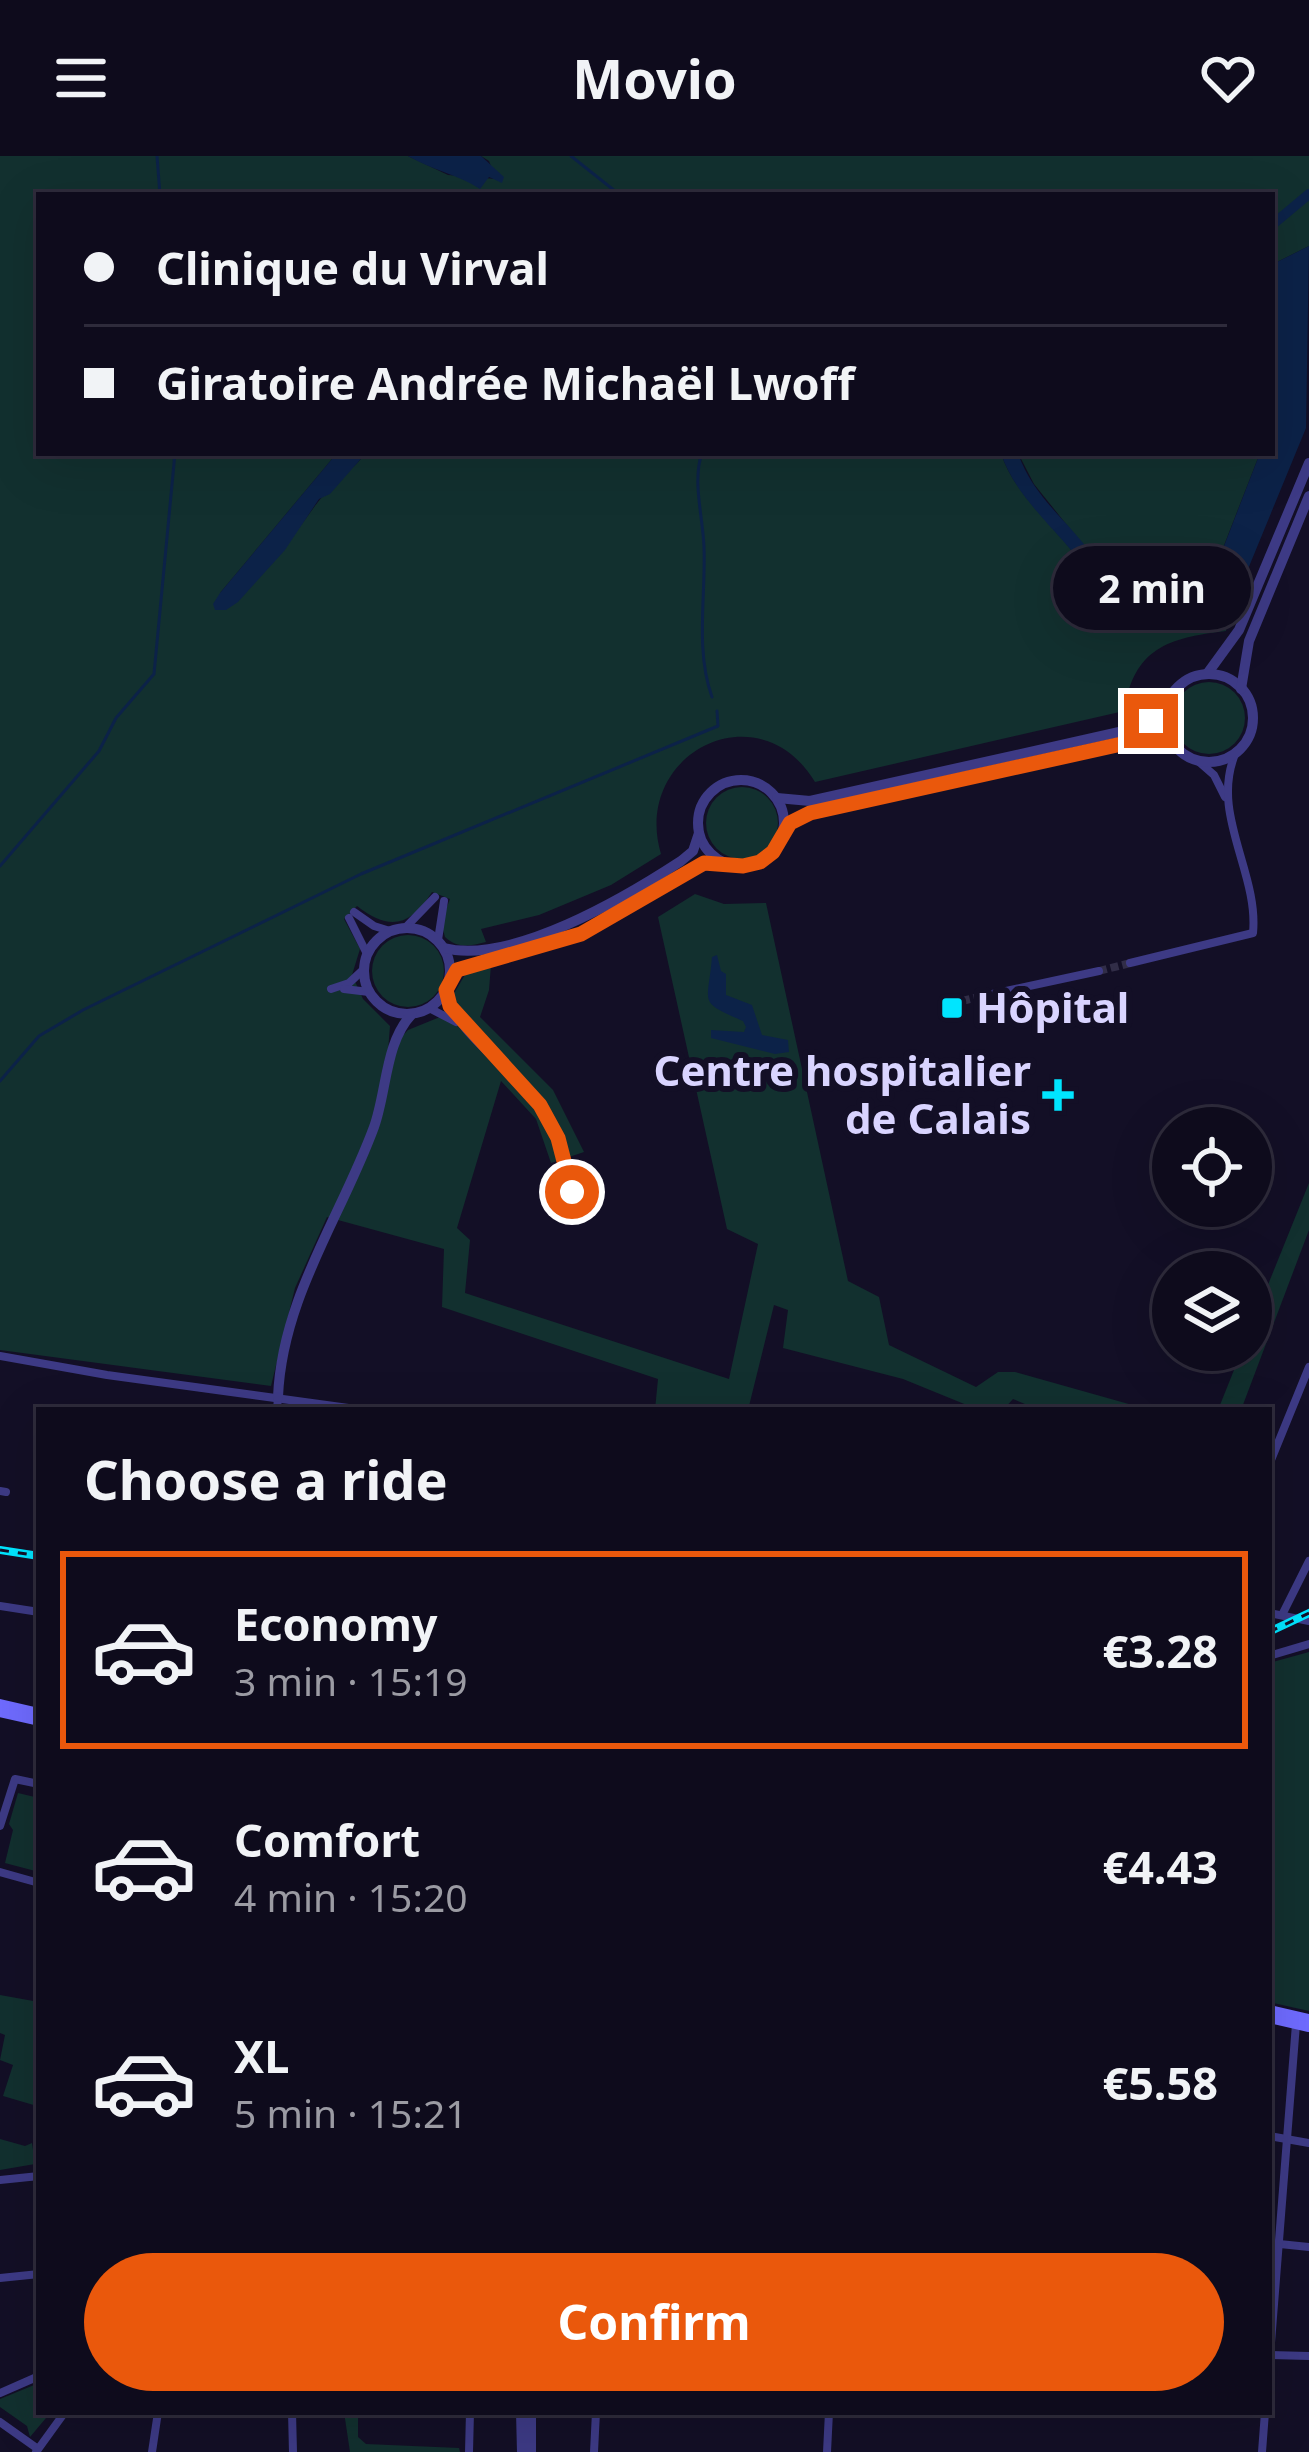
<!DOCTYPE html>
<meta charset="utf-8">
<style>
:root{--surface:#0e0b1c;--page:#171425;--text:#f1f3f6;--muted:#9b9ba3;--line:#2e2b3b;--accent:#ea580c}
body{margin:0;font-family:"Noto Sans",sans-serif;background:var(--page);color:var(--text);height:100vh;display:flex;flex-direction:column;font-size:45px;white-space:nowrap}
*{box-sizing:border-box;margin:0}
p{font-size:39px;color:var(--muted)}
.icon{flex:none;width:66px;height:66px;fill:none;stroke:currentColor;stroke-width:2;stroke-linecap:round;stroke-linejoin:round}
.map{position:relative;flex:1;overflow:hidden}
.sheet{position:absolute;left:36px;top:1251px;width:1236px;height:1008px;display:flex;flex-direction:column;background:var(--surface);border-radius:0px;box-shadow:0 12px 48px #0002,0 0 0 3px var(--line)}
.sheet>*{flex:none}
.top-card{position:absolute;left:36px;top:36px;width:1239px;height:264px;border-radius:0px;box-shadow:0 12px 48px #0002,0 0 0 3px var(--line);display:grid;align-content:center;height:264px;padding:0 48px;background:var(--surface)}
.fabs{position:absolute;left:1152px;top:951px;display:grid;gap:24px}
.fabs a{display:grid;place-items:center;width:120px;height:120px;border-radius:50%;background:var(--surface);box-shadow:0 12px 48px #0002,0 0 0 3px var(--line);font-size:60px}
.end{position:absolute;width:54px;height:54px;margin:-27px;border:15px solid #ea580c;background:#fff;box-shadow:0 0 0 6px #fff}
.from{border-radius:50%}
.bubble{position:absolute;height:84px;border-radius:42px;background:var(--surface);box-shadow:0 12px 48px #0002,0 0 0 3px var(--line);font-size:39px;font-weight:700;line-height:84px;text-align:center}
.top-card b{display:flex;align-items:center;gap:42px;height:114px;font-size:45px}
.top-card b+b{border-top:3px solid var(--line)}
.top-card i{width:30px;height:30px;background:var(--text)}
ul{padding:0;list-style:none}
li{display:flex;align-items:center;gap:36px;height:198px;margin:0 24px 18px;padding:0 24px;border:6px solid transparent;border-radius:0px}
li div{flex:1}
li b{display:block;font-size:45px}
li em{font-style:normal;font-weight:700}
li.selected{border-color:var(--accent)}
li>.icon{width:108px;height:108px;stroke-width:1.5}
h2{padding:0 48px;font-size:54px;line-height:144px}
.button{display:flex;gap:24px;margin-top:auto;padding:24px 48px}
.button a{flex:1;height:138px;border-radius:72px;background:var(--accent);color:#fff;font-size:48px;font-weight:700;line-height:138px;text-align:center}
header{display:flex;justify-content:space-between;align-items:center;height:156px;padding:0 48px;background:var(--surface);font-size:54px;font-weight:700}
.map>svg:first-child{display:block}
.green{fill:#12302f}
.water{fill:#0c2248}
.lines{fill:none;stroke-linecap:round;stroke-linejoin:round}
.stream{stroke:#0c2248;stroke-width:3}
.canal{stroke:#0c2248;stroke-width:10}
.minor-tunnel{stroke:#312d47;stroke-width:8;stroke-dasharray:8 4;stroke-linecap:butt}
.minor{stroke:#3d3a85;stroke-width:8}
.tertiary{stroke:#3d3a85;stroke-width:10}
.secondary{stroke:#6f6bff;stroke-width:10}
.rail-casing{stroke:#00e5ff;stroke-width:8}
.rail{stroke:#130f26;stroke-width:3;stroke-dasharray:9;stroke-linecap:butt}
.route{stroke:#ea580c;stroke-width:15}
.poi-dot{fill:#00e5ff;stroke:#130f26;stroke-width:4.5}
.labels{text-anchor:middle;stroke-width:12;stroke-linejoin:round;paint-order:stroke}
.poi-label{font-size:42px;font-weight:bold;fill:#d9d4ff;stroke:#130f26;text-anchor:start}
</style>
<header><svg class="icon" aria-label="menu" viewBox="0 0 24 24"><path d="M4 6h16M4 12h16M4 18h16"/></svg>Movio<svg class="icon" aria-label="heart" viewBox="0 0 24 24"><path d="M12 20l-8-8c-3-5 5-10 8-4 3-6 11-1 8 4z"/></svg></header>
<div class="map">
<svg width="1309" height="2296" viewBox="0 0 1309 2296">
<rect width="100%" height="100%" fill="#130f26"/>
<g class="green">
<path d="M0,0H408L448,19L496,23L489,5L481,0H1309V90L1275,107L1272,126V39H39V297H337L220,437C280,409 280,396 318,346C331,328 352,315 366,297H1001C1020,357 1092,391 1100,455L1107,419L1034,328L1018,297H1260L1200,451L1227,464L1226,475C1168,482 1134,492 1124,555L815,626C759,533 631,597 661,698L611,729L539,759L481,773L486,786C470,790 458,793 445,781L441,766L450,743L432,736C410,771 389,775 357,750L344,763L360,793L352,819L363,843L390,870L388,895L408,874L440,861L469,812L491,809L489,834L480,861L553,934L584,996L551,1007L536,963L501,925L457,1072L470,1084L465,1137L729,1223L758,1088L727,1073L658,761L695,738L724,748L766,747L848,1125L879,1141L889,1189L976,1231L998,1216H1015L1150,1254H1039L1013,1243L1003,1254H979L903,1223L783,1192L788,1154L774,1149L748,1254H655L658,1223L442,1151L444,1093L327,1061L295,1132L271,1230L0,1194Z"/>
<circle cx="1209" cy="562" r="36"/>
<circle cx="742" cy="667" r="36"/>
<circle cx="408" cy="815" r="36"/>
<path d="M1309,1027V1074L1241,1254H1218L1242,1194H1251V1171Z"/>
<path d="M1309,1496V1855L1269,1846V1507Z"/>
<path d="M18,1637L39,1642V1716L5,1707L13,1674L9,1668Z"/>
<path d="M0,1839L39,1846V1885L35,1901L39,1903L37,1950L3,1940L13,1909L0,1904L5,1879L0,1877Z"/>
<path d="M0,1983L25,1990L32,1987L35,2008L0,2014Z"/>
<path d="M39,2227V2256H51L30,2281L27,2270L0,2251V2243Z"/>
<path d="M344,2256H358V2281L366,2288L459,2292L460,2296H350Z"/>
</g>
<g class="water">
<path d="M408,0H481L504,21L502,27L489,21L480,33C457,18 432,14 408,0Z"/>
<path d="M1309,90L1306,272L1227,464L1200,452L1260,297H1272L1275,107Z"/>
<path d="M337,297H366L330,338L319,343L285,394L238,446L226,454H215L213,448L220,437Z"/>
<path d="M1001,297H1018C1040,363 1113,387 1119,469L1112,472C1097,457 1101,438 1091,421C1065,379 1016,345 1001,297Z"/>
<path d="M717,799L721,815L726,818V839L752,849L762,879L788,884L789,896L775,898L711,882V874L744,876L746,871L743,865C697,845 708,849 712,801Z"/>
</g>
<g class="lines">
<g class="stream">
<path d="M157,0L160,39"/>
<path d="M571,0L620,39"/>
<path d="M702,297C692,325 703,361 704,391C706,439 695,494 712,541"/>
<path d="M0,710L99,595L116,562L154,518L175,297"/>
<path d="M0,925L39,880L83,854L361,718L718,570L717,555"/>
</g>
<path class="canal" d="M1272,69L1309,38"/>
<g class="minor-tunnel">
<path d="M1099,815L1130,807"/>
<path d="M962,845L983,840"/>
</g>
<g class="minor">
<path d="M1198,605L1214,619L1225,641"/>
<path d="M354,756L374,770L390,775"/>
<path d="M349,762L367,798"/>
<path d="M406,771L435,741"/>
<path d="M438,784L444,745"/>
<path d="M1130,807L1253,777C1259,716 1209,657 1236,596"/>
<path d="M331,833L349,827L364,813"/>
<path d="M344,833L369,836"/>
<path d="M446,834C451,876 515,914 539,949C558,975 565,1005 571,1036"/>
<path d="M983,840L1099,815"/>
<path d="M429,852L456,866"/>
<path d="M0,1200L107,1219L363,1254"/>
<path d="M277,1254L278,1241"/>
<path d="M1269,1309L1309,1211"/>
<path d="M0,1335L6,1336"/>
<path d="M0,1450L39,1456"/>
<path d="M1269,1457L1309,1465"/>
<path d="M1282,1459L1309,1405"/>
<path d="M1269,1500L1309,1488"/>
<path d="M0,1670L15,1623L39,1628"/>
<path d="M0,1716L39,1727"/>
<path d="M1269,1980L1309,1987"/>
<path d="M0,2024L39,2020"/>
<path d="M1269,2087L1309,2091"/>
<path d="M0,2122L39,2118"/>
<path d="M1269,2199L1309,2200"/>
<path d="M1269,2212L1296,1868"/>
<path d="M0,2237L39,2220"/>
<path d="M292,2256L293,2296"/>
<path d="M0,2266L38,2293"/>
<path d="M36,2296L65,2256"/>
<path d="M152,2296L158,2256"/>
<path d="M469,2296L470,2256"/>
<path d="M594,2296L596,2256"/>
<path d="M827,2296L829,2256"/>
<path d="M1262,2296L1265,2256"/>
</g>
<g class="tertiary">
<path d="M1207,518L1239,474L1309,307"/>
<circle cx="1209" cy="562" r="44"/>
<path d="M1241,533L1249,485L1309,340"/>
<circle cx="741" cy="667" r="43"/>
<path d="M777,642L810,645L1137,572L1151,565L1167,549"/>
<path d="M784,675L795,664L810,657L1133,586L1154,582L1175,590"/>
<circle cx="407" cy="815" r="43"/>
<path d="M444,792C512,809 626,741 681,705L693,695L699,677"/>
<path d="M450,822C473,798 547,792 582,777C619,761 690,706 723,706"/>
<path d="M278,1241C282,1142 341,1061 374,971C387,935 385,886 412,858"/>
<path d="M521,2256L522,2296"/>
<path d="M531,2256V2296"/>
</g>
<g class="secondary">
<path d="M0,1548L39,1557"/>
<path d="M0,1556L39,1565"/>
<path d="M1269,1854L1309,1863"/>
<path d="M1269,1862L1309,1871"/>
</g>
<g class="rail-casing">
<g id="rail">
<path d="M0,1394L39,1400"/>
<path d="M1269,1476L1309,1457"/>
</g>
</g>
<use href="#rail" class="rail"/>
</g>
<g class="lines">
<path class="route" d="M572,1036L558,982L540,949L450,850L446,834L457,814L581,778L704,707L743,710L760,706L773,696L790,667L810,657L1144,583H1159L1175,590L1166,570L1167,549L1151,565"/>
</g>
<g class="poi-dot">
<rect x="940" y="840" width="24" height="24" rx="6"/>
<path d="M1052 921h12v12h12v12h-12v12h-12v-12h-12v-12h12z"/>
</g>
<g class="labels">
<g class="poi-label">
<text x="976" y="867">Hôpital</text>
<text x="1031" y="930" text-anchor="end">Centre hospitalier<tspan x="1031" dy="48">de Calais</tspan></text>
</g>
</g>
</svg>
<div class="fabs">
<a><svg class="icon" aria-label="locate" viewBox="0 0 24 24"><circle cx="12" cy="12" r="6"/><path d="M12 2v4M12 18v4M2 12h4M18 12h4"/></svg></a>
<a><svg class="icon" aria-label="layers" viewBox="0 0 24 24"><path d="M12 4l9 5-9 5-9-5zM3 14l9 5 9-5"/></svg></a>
</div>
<i class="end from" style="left:572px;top:1036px"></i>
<i class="end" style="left:1151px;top:565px"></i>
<div class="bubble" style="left:1053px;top:390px;width:198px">2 min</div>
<div class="top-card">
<b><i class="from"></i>Clinique du Virval</b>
<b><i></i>Giratoire Andrée Michaël Lwoff</b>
</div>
<section class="sheet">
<h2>Choose a ride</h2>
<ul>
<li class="selected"><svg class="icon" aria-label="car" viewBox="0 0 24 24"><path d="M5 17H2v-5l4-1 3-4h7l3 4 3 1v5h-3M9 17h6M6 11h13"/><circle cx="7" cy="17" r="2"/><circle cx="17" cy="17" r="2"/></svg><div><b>Economy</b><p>3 min · 15:19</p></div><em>€3.28</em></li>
<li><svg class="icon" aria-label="car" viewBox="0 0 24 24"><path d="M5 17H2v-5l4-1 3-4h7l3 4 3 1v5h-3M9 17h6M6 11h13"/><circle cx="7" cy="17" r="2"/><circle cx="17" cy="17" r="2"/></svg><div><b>Comfort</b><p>4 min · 15:20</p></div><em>€4.43</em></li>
<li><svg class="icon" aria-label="car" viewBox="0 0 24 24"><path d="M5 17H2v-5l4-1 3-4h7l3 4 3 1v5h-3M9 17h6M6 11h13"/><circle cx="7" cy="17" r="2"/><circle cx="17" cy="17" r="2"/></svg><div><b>XL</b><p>5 min · 15:21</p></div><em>€5.58</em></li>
</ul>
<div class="button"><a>Confirm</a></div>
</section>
</div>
